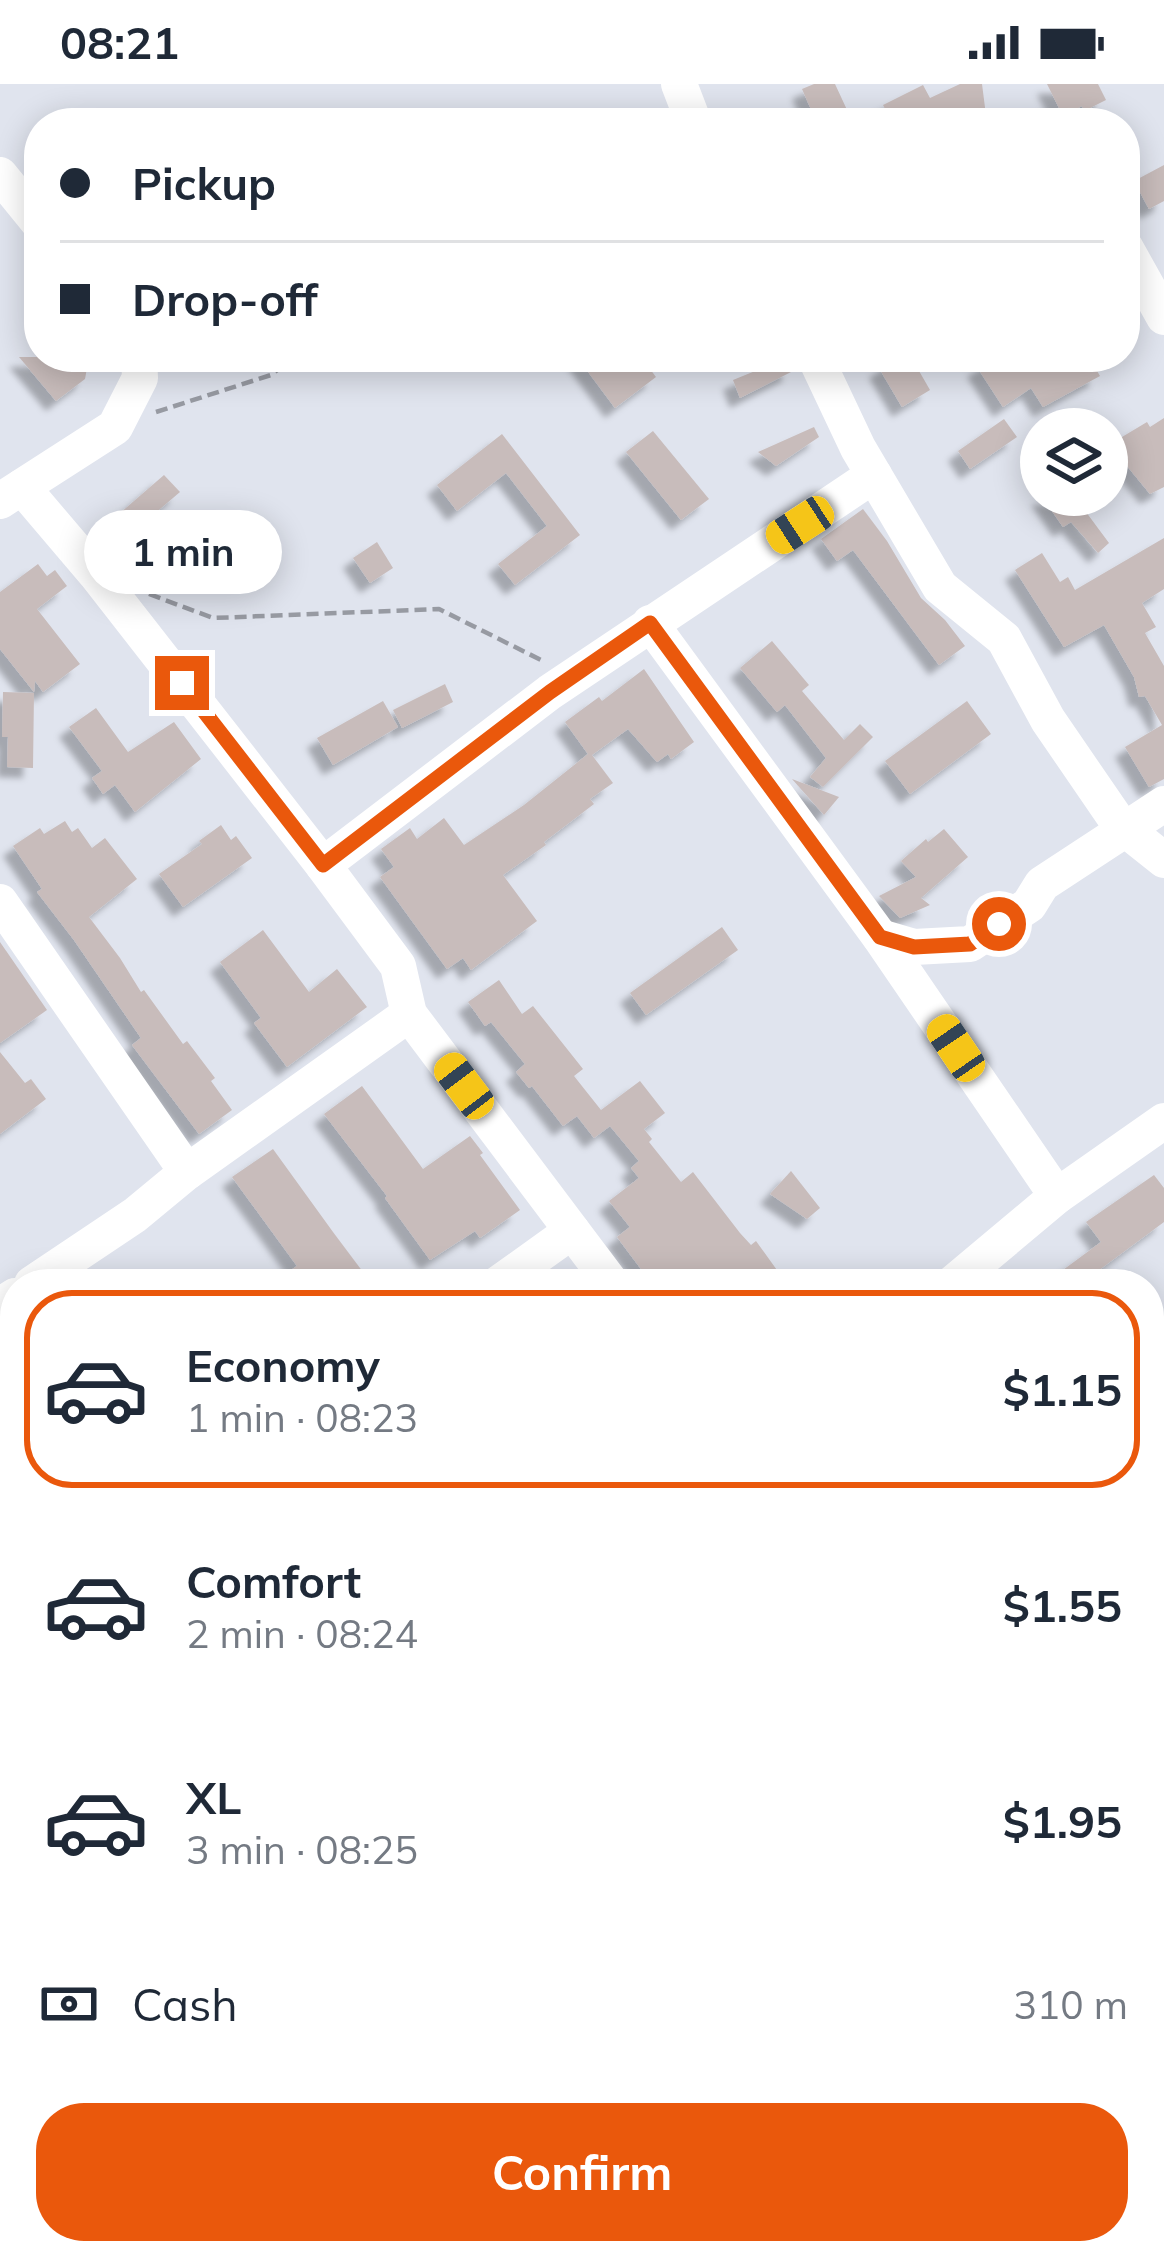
<!DOCTYPE html>
<meta charset="utf-8">
<style>
:root{--surface:#fff;--page:#f2f2f3;--text:#1f2937;--muted:#747a83;--line:#e0e1e3;--accent:#ea580c}
body{margin:0;font-family:Mulish,sans-serif;background:var(--page);color:var(--text);height:100vh;display:flex;flex-direction:column;font-size:45px;white-space:nowrap}
*{box-sizing:border-box;margin:0}
p{font-size:39px;color:var(--muted)}
.icon{flex:none;width:66px;height:66px;fill:none;stroke:currentColor;stroke-width:2;stroke-linecap:round;stroke-linejoin:round}
.map{position:relative;flex:1;overflow:hidden}
.details{position:absolute;left:0px;top:1185px;width:1164px;height:996px;display:flex;flex-direction:column;background:var(--surface);border-radius:48px 48px 0 0;box-shadow:0 6px 30px #0003}
.details>*{flex:none}
.hud{position:absolute;left:24px;top:24px;width:1116px;height:264px;border-radius:48px;box-shadow:0 6px 30px #0003;display:grid;align-content:center;height:264px;padding:0 36px;background:var(--surface)}
.fabs{position:absolute;left:1020px;top:324px;display:grid;gap:24px}
.fabs a{display:grid;place-items:center;width:108px;height:108px;border-radius:50%;background:var(--surface);box-shadow:0 6px 30px #0003;font-size:60px}
.end{position:absolute;width:54px;height:54px;margin:-27px;border:15px solid #ea580c;background:#fff;box-shadow:0 0 0 6px #fff}
.from{border-radius:50%}
.bubble{position:absolute;height:84px;border-radius:42px;background:var(--surface);box-shadow:0 6px 30px #0003;font-size:39px;font-weight:700;line-height:84px;text-align:center}
.car{position:absolute;width:36px;height:72px;margin:-36px -18px;border-radius:15px;box-shadow:0 0 9px 3px #0007;background:linear-gradient(#f5c518 24%,#345 0 40%,#f5c518 0 76%,#345 0 86%,#f5c518 0)}
.hud b{display:flex;align-items:center;gap:42px;height:114px;font-size:45px}
.hud b+b{border-top:3px solid var(--line)}
.hud i{width:30px;height:30px;background:var(--text)}
ul{padding:21px 0 0;list-style:none}
li{display:flex;align-items:center;gap:36px;height:198px;margin:0 24px 18px;padding:0 12px;border:6px solid transparent;border-radius:48px}
li div{flex:1}
li b{display:block;font-size:45px}
li em{font-style:normal;font-weight:700}
li.on{border-color:var(--accent)}
li>.icon{width:108px;height:108px;stroke-width:1.5}
.pay{display:flex;align-items:center;gap:30px;height:132px;padding:0 36px;font-size:45px}
.pay p{margin-inline-start:auto}
.primary-button{display:flex;gap:24px;margin-top:auto;padding:24px 36px}
.primary-button a{flex:1;height:138px;border-radius:48px;background:var(--accent);color:#fff;font-size:48px;font-weight:700;line-height:138px;text-align:center}
.status{display:flex;justify-content:space-between;align-items:center;height:84px;padding:0 60px;background:var(--surface);direction:ltr}
.status svg{height:33px;fill:currentColor}
.map>svg:first-child{display:block}
.building{fill:#c8bcbb;filter:url(#shadow)}
.lines{fill:none;stroke-linecap:round;stroke-linejoin:round}
.path{stroke:#979aa2;stroke-width:4.5;stroke-dasharray:12 6;stroke-linecap:butt}
.minor{stroke:#fff;stroke-width:36}
.route{stroke:#ea580c;stroke-width:15}
</style>
<div class="status"><b>08:21</b><svg viewBox="0 0 49 12"><path d="M0 12V9h3v3zM5 12V6h3v6zM10 12V3h3v9zM15 12V0h3v12zM26 1h20v11H26zM47 4h2v5h-2z"/></svg></div>
<div class="map">
<svg width="1164" height="2181" viewBox="0 0 1164 2181">
<defs>
<filter id="shadow"><feDropShadow dx="-10" dy="10" stdDeviation="3" flood-color="#0004"/></filter>
</defs>
<rect width="100%" height="100%" fill="#e0e4ee"/>
<g class="building">
<path d="M814,0H835L848,28L844,30L848,39H817L802,5Z"/>
<path d="M960,0H982L987,39H892L883,21L923,1L930,14Z"/>
<path d="M1047,0H1098L1106,16L1084,27L1082,22L1063,32Z"/>
<path d="M1164,81V117L1149,125L1134,97Z"/>
<path d="M19,273H89L85,295L56,317Z"/>
<path d="M577,273H641L656,293L615,324Z"/>
<path d="M897,273H911L930,306L902,323L879,284Z"/>
<path d="M994,273H1089L1100,292L1043,323L1031,304L1003,323L977,283Z"/>
<path d="M787,274L793,287L740,314L733,296Z"/>
<path d="M1164,334V403L1150,410L1123,377L1107,388V362L1147,338L1150,343Z"/>
<path d="M1004,335L1017,353L970,385L958,367Z"/>
<path d="M814,343L819,353L776,382L758,368Z"/>
<path d="M653,347L709,415L681,436L626,368Z"/>
<path d="M502,350L580,451L515,501L498,480L547,442L506,389L457,427L437,401Z"/>
<path d="M164,391L180,408L134,447L119,430Z"/>
<path d="M1041,411H1082L1091,424L1086,428L1109,459L1098,469L1071,438L1063,443Z"/>
<path d="M863,425L887,457L921,514L945,536L965,562L939,581L853,466L837,477L821,455Z"/>
<path d="M1164,454V505L1142,519L1156,543L1145,549L1164,582V695L1149,703L1125,663L1162,641L1145,612L1139,613L1134,593L1104,541L1064,563L1015,486L1042,469L1060,498L1068,493L1075,506Z"/>
<path d="M377,458L393,484L370,499L353,474Z"/>
<path d="M38,480L47,492L55,486L67,502L37,525L80,580L43,608L35,597L34,608L0,565V508Z"/>
<path d="M772,557L809,601L802,607L844,656L860,640L873,653L823,703L810,693L826,674L785,621L777,628L740,584Z"/>
<path d="M644,585L694,658L671,675L668,670L657,678L628,645L592,671L613,699L590,715L594,720L544,758L546,761L503,791L537,837L471,886L463,874L447,885L380,793L394,783L381,765L410,744L417,755L444,734L464,761L524,721L588,670L565,638L599,613L602,617Z"/>
<path d="M445,600L453,618L402,644L393,626Z"/>
<path d="M3,608L34,609L33,684L7,683L8,653H2Z"/>
<path d="M383,617L398,643L333,681L317,654Z"/>
<path d="M967,617L991,650L910,710L885,677Z"/>
<path d="M96,624L128,668L174,638L201,675L135,728L115,701L103,710L92,694L102,687L69,643Z"/>
<path d="M792,695L839,713L824,731Z"/>
<path d="M65,737L72,748L78,744L92,764L105,754L137,795L89,833L120,874L141,908L144,906L183,960L187,957L215,994L211,997L232,1026L199,1050L132,961L141,954L74,856L37,808L42,805L13,762L40,744L44,750Z"/>
<path d="M221,741L231,756L236,752L252,774L183,823L159,790L202,760L199,757Z"/>
<path d="M944,745L968,773L921,814L930,821L900,834L879,812L916,793L901,777L926,755L928,758Z"/>
<path d="M722,843L738,866L646,931L630,909Z"/>
<path d="M263,846L309,908L337,885L367,923L287,983L254,939L261,934L220,878Z"/>
<path d="M0,858L47,926L0,959Z"/>
<path d="M499,896L522,930L533,922L583,985L574,992L601,1026L640,997L665,1029L644,1045L652,1055L649,1058L681,1098L693,1088L740,1149L751,1161L756,1157L787,1200H678L666,1185L650,1197L617,1153L630,1143L609,1117L639,1094L631,1084L639,1077L610,1042L594,1054L577,1032L563,1042L532,1002L529,1004L516,988L525,980L491,938L485,942L468,918Z"/>
<path d="M0,968L25,999L31,995L46,1015L0,1050Z"/>
<path d="M362,1002L423,1085L470,1052L483,1069L480,1071L520,1126L480,1154L475,1147L430,1176L385,1114L387,1112L324,1030Z"/>
<path d="M273,1065L333,1148L372,1200H271L297,1182L232,1093Z"/>
<path d="M791,1087L820,1124L807,1135L770,1110Z"/>
<path d="M1154,1091L1164,1104V1138L1091,1192L1097,1200H1044L1101,1158L1086,1138Z"/>
</g>
<g class="lines">
<g class="path">
<path d="M156,328L271,291L294,273"/>
<path d="M149,510L213,534L439,525L541,576"/>
</g>
<g class="minor">
<path d="M679,0L694,39"/>
<path d="M0,91L39,139"/>
<path d="M1125,163L1164,233"/>
<path d="M815,273L858,364L940,503L1004,555L1048,636L1120,741L1164,776"/>
<path d="M22,403L96,490L323,781L398,882L409,930L612,1200"/>
<path d="M0,417L115,343L140,294L139,273"/>
<path d="M650,539L880,853L1057,1112"/>
<path d="M323,781L550,608L874,391"/>
<path d="M0,818L187,1088"/>
<path d="M880,853L914,863L970,860L1029,821L1042,800L1164,720"/>
<path d="M32,1200L135,1131L187,1088L409,930"/>
<path d="M498,1200L572,1147"/>
<path d="M952,1200L1057,1112L1164,1037"/>
<path d="M0,1222L15,1212"/>
<path d="M1149,1462L1164,1483"/>
<path d="M0,1566L15,1553"/>
<path d="M0,1757L15,1779"/>
<path d="M1149,1817L1164,1807"/>
<path d="M1149,1939L1164,1959"/>
<path d="M1149,2131L1164,2120"/>
<path d="M285,2166L296,2181"/>
<path d="M823,2166L834,2181"/>
<path d="M0,2173L5,2181"/>
<path d="M617,2181L634,2166"/>
<path d="M1077,2181L1098,2166"/>
</g>
</g>
<g class="lines">
<path class="route" d="M182,599L323,781L550,608L650,539L880,853L914,863L970,860L999,840"/>
</g>
</svg>
<div class="fabs">
<a><svg class="icon" aria-label="layers" viewBox="0 0 24 24"><path d="M12 4l9 5-9 5-9-5zM3 14l9 5 9-5"/></svg></a>
</div>
<i class="end from" style="left:999px;top:840px"></i>
<i class="end" style="left:182px;top:599px"></i>
<div class="bubble" style="left:84px;top:426px;width:198px">1 min</div>
<i class="car" style="left:800px;top:441px;rotate:237deg"></i>
<i class="car" style="left:956px;top:964px;rotate:326deg"></i>
<i class="car" style="left:464px;top:1002px;rotate:323deg"></i>
<div class="hud">
<b><i class="from"></i>Pickup</b>
<b><i></i>Drop-off</b>
</div>
<section class="details">
<ul>
<li class="on"><svg class="icon" aria-label="car" viewBox="0 0 24 24"><path d="M5 17H2v-5l4-1 3-4h7l3 4 3 1v5h-3M9 17h6M6 11h13"/><circle cx="7" cy="17" r="2"/><circle cx="17" cy="17" r="2"/></svg><div><b>Economy</b><p>1 min · 08:23</p></div><em>$1.15</em></li>
<li><svg class="icon" aria-label="car" viewBox="0 0 24 24"><path d="M5 17H2v-5l4-1 3-4h7l3 4 3 1v5h-3M9 17h6M6 11h13"/><circle cx="7" cy="17" r="2"/><circle cx="17" cy="17" r="2"/></svg><div><b>Comfort</b><p>2 min · 08:24</p></div><em>$1.55</em></li>
<li><svg class="icon" aria-label="car" viewBox="0 0 24 24"><path d="M5 17H2v-5l4-1 3-4h7l3 4 3 1v5h-3M9 17h6M6 11h13"/><circle cx="7" cy="17" r="2"/><circle cx="17" cy="17" r="2"/></svg><div><b>XL</b><p>3 min · 08:25</p></div><em>$1.95</em></li>
</ul>
<div class="pay"><svg class="icon" aria-label="cash" viewBox="0 0 24 24"><path d="M3 7h18v10H3z"/><circle cx="12" cy="12" r="2"/></svg>Cash<p>310 m</p></div>
<div class="primary-button"><a>Confirm</a></div>
</section>
</div>
